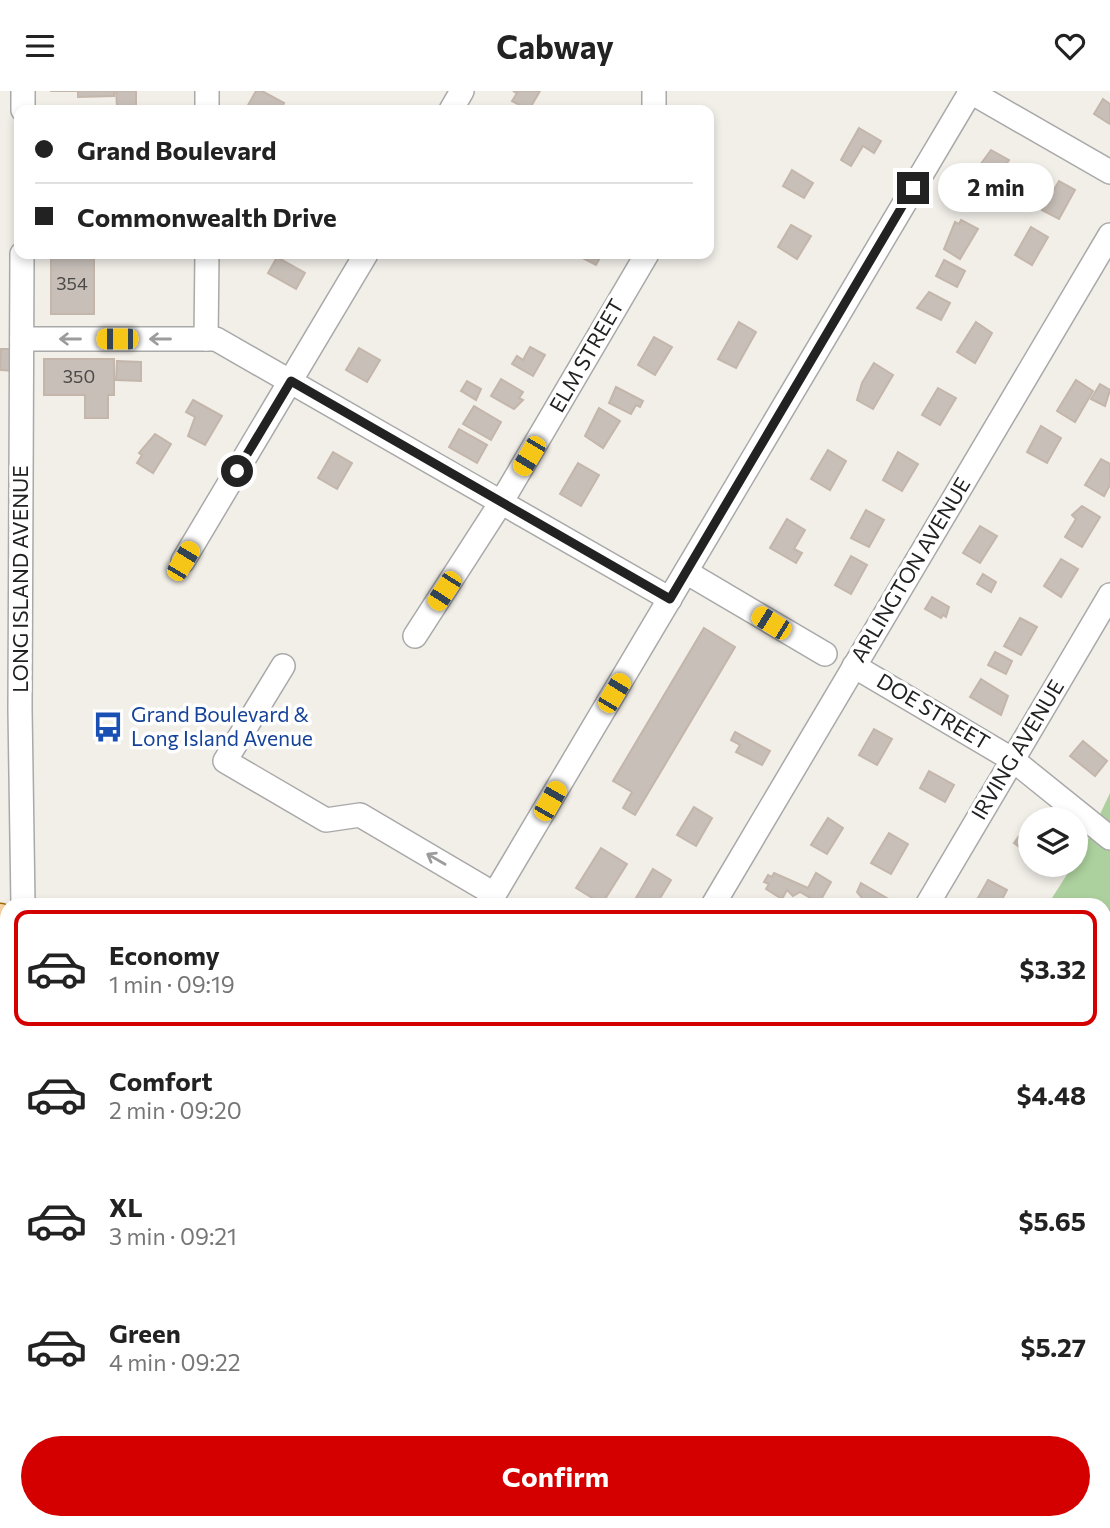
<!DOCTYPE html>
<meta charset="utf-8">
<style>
:root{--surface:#fff;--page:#f6f6f6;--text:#222;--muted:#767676;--line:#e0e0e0;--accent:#d40000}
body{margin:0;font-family:Commissioner,sans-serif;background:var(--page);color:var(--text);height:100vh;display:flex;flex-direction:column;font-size:26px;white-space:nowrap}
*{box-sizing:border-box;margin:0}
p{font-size:23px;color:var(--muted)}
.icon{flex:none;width:38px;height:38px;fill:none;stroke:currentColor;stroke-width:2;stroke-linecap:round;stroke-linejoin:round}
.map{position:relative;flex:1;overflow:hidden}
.sheet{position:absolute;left:0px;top:807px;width:1111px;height:632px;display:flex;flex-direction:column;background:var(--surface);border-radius:21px 21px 0 0;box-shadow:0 4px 10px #0003}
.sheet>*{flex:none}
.top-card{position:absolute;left:14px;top:14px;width:700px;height:154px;border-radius:14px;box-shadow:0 4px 10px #0003;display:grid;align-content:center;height:154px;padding:0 21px;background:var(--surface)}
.buttons{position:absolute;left:1018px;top:716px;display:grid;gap:14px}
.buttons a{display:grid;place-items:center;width:70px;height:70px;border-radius:50%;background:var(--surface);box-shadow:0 4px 10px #0003;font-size:35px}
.end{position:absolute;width:32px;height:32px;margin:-16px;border:9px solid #222;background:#fff;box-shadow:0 0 0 4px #fff}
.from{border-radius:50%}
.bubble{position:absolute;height:49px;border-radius:24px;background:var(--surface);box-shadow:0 4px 10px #0003;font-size:23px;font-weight:700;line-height:49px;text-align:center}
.car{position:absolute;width:21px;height:42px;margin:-21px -10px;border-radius:9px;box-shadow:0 0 5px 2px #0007;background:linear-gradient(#f5c518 24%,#345 0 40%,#f5c518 0 76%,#345 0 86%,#f5c518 0)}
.top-card b{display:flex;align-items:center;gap:24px;height:66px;font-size:26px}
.top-card b+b{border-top:2px solid var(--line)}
.top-card i{width:18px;height:18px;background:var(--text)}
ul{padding:12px 0 0;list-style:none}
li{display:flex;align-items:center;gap:21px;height:116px;margin:0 14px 10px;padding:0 7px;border:4px solid transparent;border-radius:14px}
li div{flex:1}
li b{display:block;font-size:26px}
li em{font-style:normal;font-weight:700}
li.on{border-color:var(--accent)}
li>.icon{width:63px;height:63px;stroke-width:1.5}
.cta{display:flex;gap:14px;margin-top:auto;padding:14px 21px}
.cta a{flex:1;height:80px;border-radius:42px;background:var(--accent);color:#fff;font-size:28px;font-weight:700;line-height:80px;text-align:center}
header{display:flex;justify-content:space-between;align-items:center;height:91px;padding:0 21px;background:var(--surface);font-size:32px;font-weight:700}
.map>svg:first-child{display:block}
.forest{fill:#add19e}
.building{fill:#c7bfb8;stroke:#c4b6ab;stroke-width:2}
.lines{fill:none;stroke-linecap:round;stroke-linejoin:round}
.minor-casing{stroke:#a9a9a9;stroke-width:26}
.major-casing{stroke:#a06b00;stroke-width:33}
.minor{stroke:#fff;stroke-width:23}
.major{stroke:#fcd6a4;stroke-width:30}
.oneway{stroke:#9c9c9c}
.route{stroke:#222;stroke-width:9}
.labels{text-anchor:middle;stroke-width:7;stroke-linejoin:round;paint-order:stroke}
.number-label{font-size:18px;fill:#4b4948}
.street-label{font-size:21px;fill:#222;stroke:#fff}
.transit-label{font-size:21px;fill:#164399;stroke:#fff;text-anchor:start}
</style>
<header><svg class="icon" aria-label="menu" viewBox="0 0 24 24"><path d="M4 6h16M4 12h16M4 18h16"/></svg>Cabway<svg class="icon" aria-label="heart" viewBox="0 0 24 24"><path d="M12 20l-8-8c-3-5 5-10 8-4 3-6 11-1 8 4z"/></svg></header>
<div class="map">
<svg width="1110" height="1437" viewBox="0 0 1110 1437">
<rect width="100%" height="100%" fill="#f2efe9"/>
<path class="forest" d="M1110,702V841L1104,836V814H1071L1052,807L1073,774H1076Z"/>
<g class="building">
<path d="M78,0H50H114V5L78,6Z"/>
<path d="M116,0H136V15H117Z"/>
<path d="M256,0H262L284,12L281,19H254L247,16Z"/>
<path d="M513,0H540L529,19L512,10L517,2Z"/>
<path d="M1103,8L1110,13V33L1094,23Z"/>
<path d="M859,37L881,50L874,62L863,55L851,75L841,69Z"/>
<path d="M991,59L1009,69L991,97L972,85Z"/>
<path d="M1007,75L1017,81L1009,95L999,88Z"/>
<path d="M792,79L813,92L804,107L783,95Z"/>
<path d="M1059,90L1075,99L1059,128L1042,119Z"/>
<path d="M961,129L978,138L960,168L944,158L955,131L959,133Z"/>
<path d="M791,134L811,145L797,168L778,156Z"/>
<path d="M1031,136L1048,146L1032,174L1015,164Z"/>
<rect x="51" y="163" width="43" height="60"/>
<path d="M575,163H602L596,174Z"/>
<path d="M277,166L305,182L296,198L268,182Z"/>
<path d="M944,169L965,180L957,196L936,185Z"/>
<path d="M929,201L950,212L941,229L917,217Z"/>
<path d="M739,231L756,241L736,277L718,268Z"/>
<path d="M976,231L992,242L975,272L957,261Z"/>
<path d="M654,246L672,256L655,284L638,274Z"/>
<path d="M530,256L545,264L533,285L512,273L517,265L523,269Z"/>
<path d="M359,257L380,269L367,291L346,279Z"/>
<path d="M1,258H14L15,280L0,279Z"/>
<path d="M44,268H114V304H108V327H85V304H44Z"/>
<path d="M117,270L141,271V290L116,289Z"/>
<path d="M874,272L893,284L873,318L857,309L862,292Z"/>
<path d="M501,288L523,301L519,307L523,309L514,318L491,305Z"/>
<path d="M1076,289L1093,300L1075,331L1057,320Z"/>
<path d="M467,290L481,298L476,309L461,300Z"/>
<path d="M1100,293L1110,299L1105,315L1091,308Z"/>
<path d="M616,296L643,310L640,316L636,314L631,323L609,312Z"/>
<path d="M938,297L956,307L940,334L922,324Z"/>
<path d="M193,309L222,325L205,354L188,345L195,326L186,321Z"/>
<path d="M474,315L501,331L491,349L463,333Z"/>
<path d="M599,317L620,330L603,357L585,345Z"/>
<path d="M1041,335L1061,347L1047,372L1027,361Z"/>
<path d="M459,338L487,354L477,372L449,356Z"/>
<path d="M155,343L171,353L153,382L137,372L142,364L139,362Z"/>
<path d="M828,359L846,370L830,399L811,388Z"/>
<path d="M333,361L352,372L337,398L318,387Z"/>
<path d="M898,361L918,373L902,400L883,389Z"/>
<path d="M1101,368L1110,373V394L1104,405L1085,394Z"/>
<path d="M578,372L599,384L581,415L560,403Z"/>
<path d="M1082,415L1100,426L1082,456L1065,446L1076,428L1072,424Z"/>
<path d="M866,419L884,429L869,456L851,447Z"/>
<path d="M787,428L805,439L794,458L802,462L796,472L770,457Z"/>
<path d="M980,435L997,445L980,472L963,462Z"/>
<path d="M851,465L867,474L851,503L835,494Z"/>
<path d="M1061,468L1078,478L1061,506L1044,495Z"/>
<path d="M983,483L996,491L991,501L977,493Z"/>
<path d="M932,506L949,516L946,526L943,524L941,527L925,518Z"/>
<path d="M1020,527L1037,536L1021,564L1004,555Z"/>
<path d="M704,537L735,556L635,724L623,717L632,701L613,690Z"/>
<path d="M995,561L1012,570L1006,583L988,574Z"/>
<path d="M981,588L1008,605L1001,624L970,606Z"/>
<path d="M874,638L892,648L877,674L859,664Z"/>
<path d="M735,641L770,660L762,674L736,661L740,654L731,649Z"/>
<path d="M1083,650L1107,670L1095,685L1070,665Z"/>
<path d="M929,680L954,694L945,711L920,697Z"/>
<path d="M694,716L712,727L696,755L677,744Z"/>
<path d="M828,727L843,737L827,763L811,754Z"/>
<path d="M1025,737L1031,741V765L1014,752Z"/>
<path d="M889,742L908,753L891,783L871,772Z"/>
<path d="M601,757L627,773L602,813L576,797Z"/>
<path d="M653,778L671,789L656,814H648L636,807Z"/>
<path d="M774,782L808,797L816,782L831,791L819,812L800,801L793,805L787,799L782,808L766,798L769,793L764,791L768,784L772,786Z"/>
<path d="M988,789L1007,799L999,814H974Z"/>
<path d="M861,792L887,807L883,814H860L863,808L857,801Z"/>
<path d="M1105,1025L1110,1030V1054L1104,1059Z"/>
<path d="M1110,1140V1170L1104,1166V1147Z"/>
<path d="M507,1432H549L557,1434V1437H507Z"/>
<rect x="631" y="1432" width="36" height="5"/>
</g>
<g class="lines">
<g class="minor-casing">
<g id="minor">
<path d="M969,0L1110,81"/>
<path d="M23,19V0"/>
<path d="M207,19V0"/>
<path d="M451,19L462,0"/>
<path d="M654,19V0"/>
<path d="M22,163L20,618L23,814"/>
<path d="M22,248H216L670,508"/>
<path d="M206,248L207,163"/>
<path d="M183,470L366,163"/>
<path d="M686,481L825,563"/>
<path d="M415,545L502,410L647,163"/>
<path d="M283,575L225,670L326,729L360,724L494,803"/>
<path d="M854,575L1013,669L1110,747"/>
<path d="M488,814L971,0"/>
<path d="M713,814L1110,144"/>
<path d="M927,814L1110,504"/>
<path d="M1104,973L1110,977"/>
<path d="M1104,1207L1110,1212"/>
<path d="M26,1432V1437"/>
<path d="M1084,1432L1091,1437"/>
<path d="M358,1437L359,1432"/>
</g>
</g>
<g class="major-casing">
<g id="major">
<path d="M0,828L7,835"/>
<path d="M727,1432L734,1437"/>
<path d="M765,1432L771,1437"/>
</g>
</g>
<use href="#minor" class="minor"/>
<use href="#major" class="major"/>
</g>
<defs><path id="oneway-shaft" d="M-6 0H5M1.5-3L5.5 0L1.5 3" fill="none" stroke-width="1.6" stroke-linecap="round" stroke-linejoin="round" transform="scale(1.75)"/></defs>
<g class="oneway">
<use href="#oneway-shaft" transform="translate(70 248) rotate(-180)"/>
<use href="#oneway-shaft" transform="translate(160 248) rotate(-180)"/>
<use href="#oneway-shaft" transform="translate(436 768) rotate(-150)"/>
</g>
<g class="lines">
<path class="route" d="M237,380L291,290L670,508L913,97"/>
</g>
<defs>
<g id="bus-bare" transform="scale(2.415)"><path d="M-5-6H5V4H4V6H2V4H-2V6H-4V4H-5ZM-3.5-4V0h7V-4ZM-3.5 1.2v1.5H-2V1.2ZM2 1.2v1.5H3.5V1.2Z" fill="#1a4fb4" stroke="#fff" stroke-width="2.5" paint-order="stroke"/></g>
</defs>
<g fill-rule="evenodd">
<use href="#bus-bare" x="108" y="636"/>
</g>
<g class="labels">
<g class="number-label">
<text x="72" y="199">354</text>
<text x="79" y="292">350</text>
</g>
<g class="street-label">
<text transform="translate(587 265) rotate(-60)" y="7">ELM STREET</text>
<text transform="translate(911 479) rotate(-59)" y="7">ARLINGTON AVENUE</text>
<text transform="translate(21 488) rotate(-90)" y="7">LONG ISLAND AVENUE</text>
<text transform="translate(933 621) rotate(31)" y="7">DOE STREET</text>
<text transform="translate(1018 659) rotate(-59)" y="7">IRVING AVENUE</text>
</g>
<g class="transit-label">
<text x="131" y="631">Grand Boulevard &amp;<tspan x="131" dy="24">Long Island Avenue</tspan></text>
</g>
</g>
</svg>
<div class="buttons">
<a><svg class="icon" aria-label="layers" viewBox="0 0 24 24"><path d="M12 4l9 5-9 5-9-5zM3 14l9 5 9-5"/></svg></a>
</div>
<i class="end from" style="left:237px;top:380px"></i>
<i class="end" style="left:913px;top:97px"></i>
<div class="bubble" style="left:938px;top:72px;width:116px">2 min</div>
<i class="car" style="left:117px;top:248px;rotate:270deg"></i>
<i class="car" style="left:529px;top:365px;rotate:211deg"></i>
<i class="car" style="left:183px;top:470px;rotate:31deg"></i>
<i class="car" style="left:444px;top:500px;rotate:213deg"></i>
<i class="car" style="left:771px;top:532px;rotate:302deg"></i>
<i class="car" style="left:614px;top:602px;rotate:31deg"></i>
<i class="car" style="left:550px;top:710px;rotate:30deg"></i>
<div class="top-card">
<b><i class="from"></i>Grand Boulevard</b>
<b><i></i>Commonwealth Drive</b>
</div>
<section class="sheet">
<ul>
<li class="on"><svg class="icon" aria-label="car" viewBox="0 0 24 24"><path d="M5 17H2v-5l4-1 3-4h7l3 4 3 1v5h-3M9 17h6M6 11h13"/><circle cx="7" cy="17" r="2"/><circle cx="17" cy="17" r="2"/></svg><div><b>Economy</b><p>1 min · 09:19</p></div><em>$3.32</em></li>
<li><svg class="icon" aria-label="car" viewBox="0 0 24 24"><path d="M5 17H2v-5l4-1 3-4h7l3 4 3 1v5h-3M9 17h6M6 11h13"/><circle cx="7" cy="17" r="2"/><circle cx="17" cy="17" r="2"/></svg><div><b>Comfort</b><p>2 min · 09:20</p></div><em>$4.48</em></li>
<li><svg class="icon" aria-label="car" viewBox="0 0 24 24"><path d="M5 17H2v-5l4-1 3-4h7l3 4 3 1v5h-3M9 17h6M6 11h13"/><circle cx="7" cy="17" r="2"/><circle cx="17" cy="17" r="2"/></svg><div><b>XL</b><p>3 min · 09:21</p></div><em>$5.65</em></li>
<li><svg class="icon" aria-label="car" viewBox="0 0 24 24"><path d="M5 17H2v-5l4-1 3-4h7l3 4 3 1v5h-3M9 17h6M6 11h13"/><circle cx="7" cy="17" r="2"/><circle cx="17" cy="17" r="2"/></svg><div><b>Green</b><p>4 min · 09:22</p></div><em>$5.27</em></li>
</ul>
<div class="cta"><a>Confirm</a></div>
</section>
</div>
